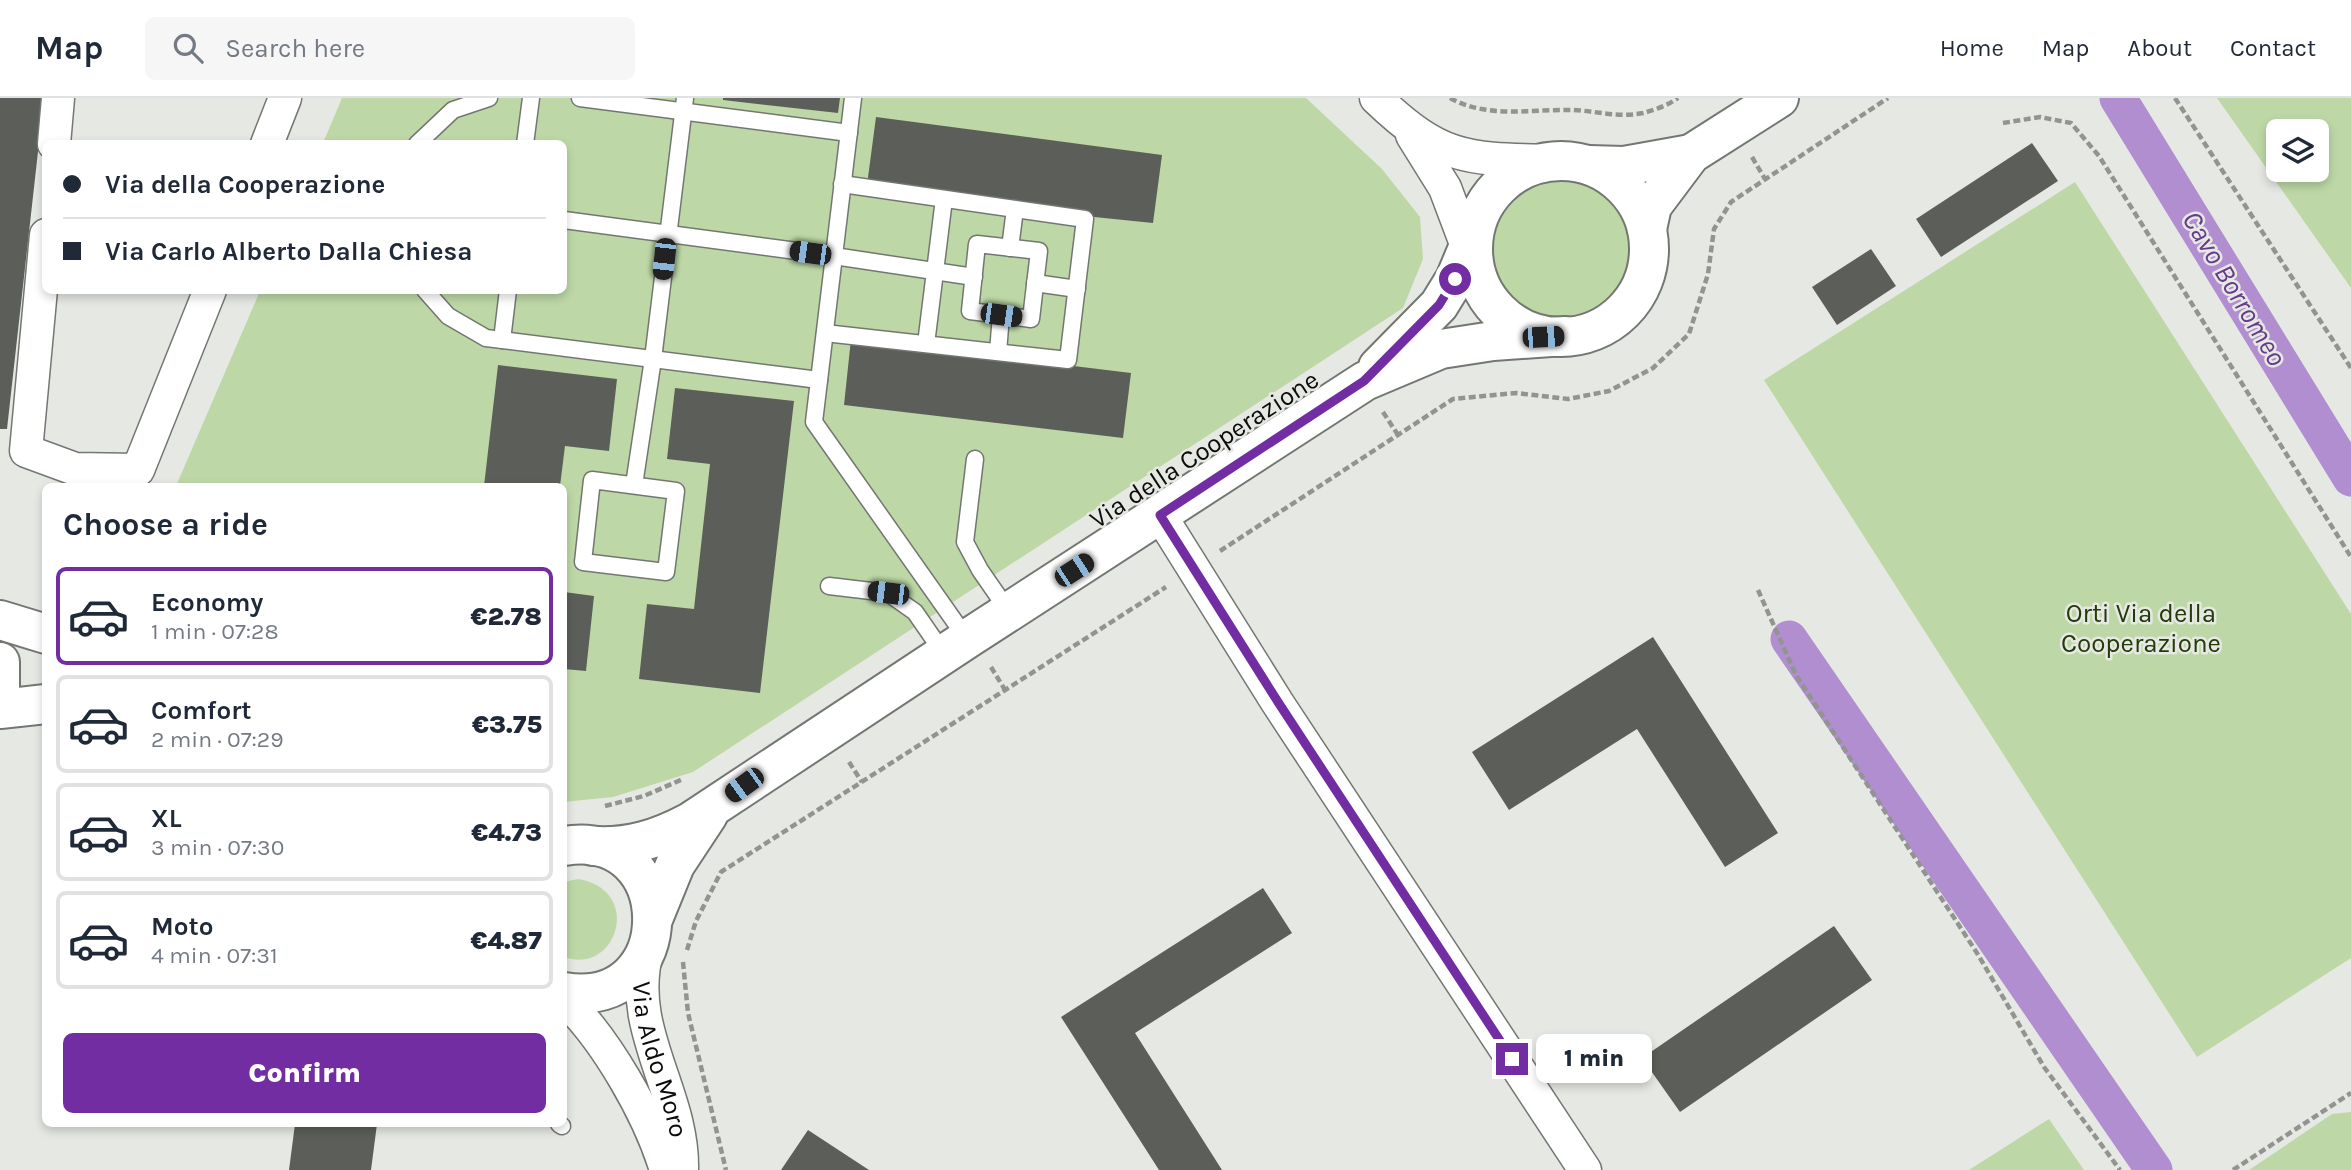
<!DOCTYPE html>
<meta charset="utf-8">
<style>
:root{--surface:#fff;--page:#f6f6f7;--text:#1f2937;--muted:#747a83;--line:#e0e1e3;--accent:#712da1}
body{margin:0;font-family:Karla,sans-serif;background:var(--page);color:var(--text);height:100vh;display:flex;flex-direction:column;font-size:26px;white-space:nowrap}
*{box-sizing:border-box;margin:0}
p{font-size:23px;color:var(--muted)}
.icon{flex:none;width:38px;height:38px;fill:none;stroke:currentColor;stroke-width:2;stroke-linecap:round;stroke-linejoin:round}
.map{position:relative;flex:1;overflow:hidden}
.drawer{position:absolute;left:42px;top:385px;width:525px;height:644px;display:flex;flex-direction:column;background:var(--surface);border-radius:10px;box-shadow:0 4px 10px #0003}
.drawer>*{flex:none}
.banner{position:absolute;left:42px;top:42px;width:525px;height:154px;border-radius:10px;box-shadow:0 4px 10px #0003;display:grid;align-content:center;height:154px;padding:0 21px;background:var(--surface)}
.tools{position:absolute;left:2266px;top:21px;display:grid;gap:14px}
.tools a{display:grid;place-items:center;width:63px;height:63px;border-radius:10px;background:var(--surface);box-shadow:0 4px 10px #0003;font-size:35px}
.end{position:absolute;width:32px;height:32px;margin:-16px;border:9px solid #712da1;background:#fff;box-shadow:0 0 0 4px #fff}
.from{border-radius:50%}
.bubble{position:absolute;height:49px;border-radius:10px;background:var(--surface);box-shadow:0 4px 10px #0003;font-size:23px;font-weight:800;line-height:49px;text-align:center}
.car{position:absolute;width:21px;height:42px;margin:-21px -10px;border-radius:9px;box-shadow:0 0 5px 2px #0007;background:linear-gradient(#222 24%,#8ab4d8 0 40%,#222 0 76%,#8ab4d8 0 86%,#222 0)}
.banner b{display:flex;align-items:center;gap:24px;height:66px;font-size:26px}
.banner b+b{border-top:2px solid var(--line)}
.banner i{width:18px;height:18px;background:var(--text)}
ul{padding:0;list-style:none}
li{display:flex;align-items:center;gap:21px;height:98px;margin:0 14px 10px;padding:0 7px;border:4px solid var(--line);border-radius:10px}
li div{flex:1}
li b{display:block;font-size:26px}
li em{font-style:normal;font-weight:800}
li.selected{border-color:var(--accent)}
li>.icon{width:63px;height:63px;stroke-width:1.5}
h2{padding:0 21px;font-size:32px;line-height:84px}
.primary-button{display:flex;gap:14px;margin-top:auto;padding:14px 21px}
.primary-button a{flex:1;height:80px;border-radius:10px;background:var(--accent);color:#fff;font-size:28px;font-weight:800;line-height:80px;text-align:center}
header{display:flex;align-items:center;gap:42px;box-sizing:border-box;height:98px;padding:0 35px;background:var(--surface);border-bottom:2px solid var(--line)}
header strong{font-size:33px}
nav{display:flex;gap:38px;margin-inline-start:auto;font-size:24px}
.search{width:490px;height:63px;background:var(--page);display:flex;align-items:center;gap:18px;box-sizing:border-box;padding:0 24px;border-radius:10px;color:var(--muted);font-size:26px}
.map>svg:first-child{display:block}
.green{fill:#bdd8a6;fill-rule:evenodd}
.lines{fill:none;stroke-linecap:round;stroke-linejoin:round}
.canal{stroke:#b08ed0;stroke-width:37}
.building{fill:#5c5f59}
.lane-casing{stroke:#737771;stroke-width:19}
.street-casing{stroke:#737771;stroke-width:35}
.secondary-casing{stroke:#737771;stroke-width:42}
.primary-casing{stroke:#737771;stroke-width:42}
.path{stroke:#91948f;stroke-width:4.5;stroke-dasharray:7 3.5;stroke-linecap:butt}
.lane{stroke:#fff;stroke-width:16}
.street{stroke:#fff;stroke-width:32}
.secondary{stroke:#fff;stroke-width:38}
.primary{stroke:#fff;stroke-width:38}
.route{stroke:#712da1;stroke-width:9}
.labels{text-anchor:middle;stroke-width:5;stroke-linejoin:round;paint-order:stroke}
.street-label{font-size:26px;fill:#0b0c0a;stroke:#e6e9e3}
.park-label{font-size:26px;fill:#243a08;stroke:#e6e9e3}
.water-label{font-size:28px;font-style:italic;fill:#673b8a;stroke:#e6e9e3}
</style>
<header>
<strong>Map</strong>
<div class="search"><svg class="icon" aria-label="search" viewBox="0 0 24 24"><circle cx="10" cy="10" r="6"/><path d="M15 15l6 6"/></svg>Search here</div>
<nav><a>Home</a><a>Map</a><a>About</a><a>Contact</a></nav>
</header>
<div class="map">
<svg width="2351" height="1072" viewBox="0 0 2351 1072">
<rect width="100%" height="100%" fill="#e6e9e3"/>
<g class="green">
<path d="M342,0H1306L1382,71L1420,119L1423,161L1403,210L693,674L613,699L564,704V388H176L260,193L564,192V46L323,45Z"/>
<path d="M2217,0H2351V190ZM2317,33V72H2278V33Z"/>
<circle cx="1561" cy="152" r="69"/>
<path d="M2075,84L2351,516V860L2197,959L1764,282Z"/>
<path d="M578,781C644,792 617,878 564,859V784Z"/>
<path d="M2351,1014V1072H2249L2332,1016Z"/>
<path d="M2049,1021L2084,1072H1969Z"/>
</g>
<g class="lines">
<g class="canal">
<path d="M2118,0L2351,380"/>
<path d="M1789,541L2154,1072"/>
</g>
</g>
<g class="building">
<path d="M0,0H44L7,331H0Z"/>
<path d="M723,0H840L838,15L723,2Z"/>
<path d="M876,19L1162,57L1153,125L1015,111L867,87Z"/>
<path d="M2032,45L2058,83L1941,159L1916,121Z"/>
<path d="M1871,151L1896,188L1837,227L1812,189Z"/>
<path d="M851,241L1131,275L1123,340L844,307Z"/>
<path d="M498,267L617,281L609,353L565,348L560,388H484Z"/>
<path d="M675,290L794,303L760,595L639,581L647,506L694,511L710,366L667,361Z"/>
<path d="M564,494L594,498L586,573L564,571Z"/>
<path d="M1653,539L1778,735L1725,769L1637,631L1509,712L1472,654Z"/>
<path d="M1263,790L1292,835L1135,935L1222,1072H1159L1061,919Z"/>
<path d="M1834,828L1872,882L1680,1014L1642,960Z"/>
<path d="M295,1026H377L371,1072H289Z"/>
<path d="M808,1032L869,1072H781Z"/>
</g>
<g class="lines">
<g class="lane-casing">
<g id="lane">
<path d="M580,0L849,35"/>
<path d="M853,0L814,324L967,541"/>
<path d="M417,46L453,12L489,0"/>
<path d="M525,46L531,0"/>
<path d="M564,122L834,158L974,179"/>
<path d="M977,146L1039,153L1031,221L970,213Z"/>
<path d="M1010,150L1015,111"/>
<path d="M1035,185L1077,191"/>
<path d="M425,192L448,218L486,240L819,282"/>
<path d="M825,235L1068,262L1085,121L842,86"/>
<path d="M502,242L508,192"/>
<path d="M926,246L944,101"/>
<path d="M998,254L1001,217"/>
<path d="M975,361L965,444L980,472L1009,514"/>
<path d="M592,382L676,393L666,474L583,464Z"/>
<path d="M634,387L653,261L685,0"/>
<path d="M829,488L888,495L915,514L944,556"/>
<path d="M559,1026L562,1028"/>
</g>
</g>
<g class="street-casing">
<g id="street">
<path d="M1376,0C1443,64 1468,61 1557,63"/>
<path d="M1412,37L1445,90L1480,183"/>
<path d="M54,46L58,0"/>
<path d="M267,46L285,0"/>
<path d="M46,137L26,353L75,371L138,372L210,192"/>
<path d="M1160,417L1277,604L1585,1072"/>
<path id="s1" d="M648,850C624,931 684,993 682,1072"/>
<path d="M564,901C606,941 649,1016 666,1072"/>
</g>
</g>
<g class="secondary-casing">
<g id="secondary">
<circle cx="1561" cy="151" r="88"/>
<path d="M1589,67L1624,68L1691,56"/>
<path d="M1647,131L1652,108L1691,56L1779,0"/>
<path d="M1378,269L1439,207L1455,181L1473,138"/>
<path d="M0,522L46,536"/>
<path d="M0,611L46,606"/>
<path d="M564,748C681,728 682,914 564,894"/>
<path d="M593,748C629,750 658,741 690,724L967,541L1365,283L1441,251L1493,243L1565,238"/>
<path d="M653,821L675,767L708,717"/>
</g>
</g>
<g class="primary-casing">
<path id="primary" d="M0,564V595"/>
</g>
<g class="path">
<path d="M1450,0C1488,21 1531,11 1573,12C1597,13 1619,20 1643,15C1655,12 1668,7 1678,0"/>
<path d="M2175,0L2351,270"/>
<path d="M2003,25L2040,19L2071,25L2099,58L2351,459"/>
<path d="M1752,59L1765,81"/>
<path d="M1383,314L1398,337"/>
<path d="M1220,453L1453,301L1516,295L1568,301L1609,293L1653,270L1689,236L1708,176L1714,131L1731,104L1888,0"/>
<path d="M1758,492L1796,577L1977,855L2044,969L2120,1072"/>
<path d="M991,569L1005,592"/>
<path d="M849,664L862,684"/>
<path d="M605,708L644,698L683,681"/>
<path d="M687,852L696,823L721,774L1166,489"/>
<path d="M683,864L688,915L726,1072"/>
<path d="M2233,1072L2351,995"/>
</g>
<use href="#lane" class="lane"/>
<use href="#street" class="street"/>
<use href="#secondary" class="secondary"/>
<use href="#primary" class="primary"/>
</g>
<g class="lines">
<path class="route" d="M1455,181L1439,207L1364,283L1160,417L1278,604L1512,961"/>
</g>
<g class="labels">
<g class="street-label">
<text transform="translate(1204 351) rotate(-33)" y="9">Via della Cooperazione</text>
<text dy="9" stroke="none"><textPath href="#s1" startOffset="114">Via Aldo Moro</textPath></text>
</g>
<g class="park-label">
<text x="2141" y="524">Orti Via della<tspan x="2141" dy="30">Cooperazione</tspan></text>
</g>
<g class="water-label">
<text transform="translate(2235 190) rotate(59)" y="10">Cavo Borromeo</text>
</g>
</g>
</svg>
<div class="tools">
<a><svg class="icon" aria-label="layers" viewBox="0 0 24 24"><path d="M12 4l9 5-9 5-9-5zM3 14l9 5 9-5"/></svg></a>
</div>
<i class="end from" style="left:1455px;top:181px"></i>
<i class="end" style="left:1512px;top:961px"></i>
<div class="bubble" style="left:1536px;top:936px;width:116px">1 min</div>
<i class="car" style="left:810px;top:155px;rotate:278deg"></i>
<i class="car" style="left:664px;top:161px;rotate:186deg"></i>
<i class="car" style="left:1001px;top:217px;rotate:98deg"></i>
<i class="car" style="left:1543px;top:239px;rotate:87deg"></i>
<i class="car" style="left:1074px;top:472px;rotate:57deg"></i>
<i class="car" style="left:888px;top:495px;rotate:277deg"></i>
<i class="car" style="left:744px;top:687px;rotate:234deg"></i>
<div class="banner">
<b><i class="from"></i>Via della Cooperazione</b>
<b><i></i>Via Carlo Alberto Dalla Chiesa</b>
</div>
<section class="drawer">
<h2>Choose a ride</h2>
<ul>
<li class="selected"><svg class="icon" aria-label="car" viewBox="0 0 24 24"><path d="M5 17H2v-5l4-1 3-4h7l3 4 3 1v5h-3M9 17h6M6 11h13"/><circle cx="7" cy="17" r="2"/><circle cx="17" cy="17" r="2"/></svg><div><b>Economy</b><p>1 min · 07:28</p></div><em>€2.78</em></li>
<li><svg class="icon" aria-label="car" viewBox="0 0 24 24"><path d="M5 17H2v-5l4-1 3-4h7l3 4 3 1v5h-3M9 17h6M6 11h13"/><circle cx="7" cy="17" r="2"/><circle cx="17" cy="17" r="2"/></svg><div><b>Comfort</b><p>2 min · 07:29</p></div><em>€3.75</em></li>
<li><svg class="icon" aria-label="car" viewBox="0 0 24 24"><path d="M5 17H2v-5l4-1 3-4h7l3 4 3 1v5h-3M9 17h6M6 11h13"/><circle cx="7" cy="17" r="2"/><circle cx="17" cy="17" r="2"/></svg><div><b>XL</b><p>3 min · 07:30</p></div><em>€4.73</em></li>
<li><svg class="icon" aria-label="car" viewBox="0 0 24 24"><path d="M5 17H2v-5l4-1 3-4h7l3 4 3 1v5h-3M9 17h6M6 11h13"/><circle cx="7" cy="17" r="2"/><circle cx="17" cy="17" r="2"/></svg><div><b>Moto</b><p>4 min · 07:31</p></div><em>€4.87</em></li>
</ul>
<div class="primary-button"><a>Confirm</a></div>
</section>
</div>
